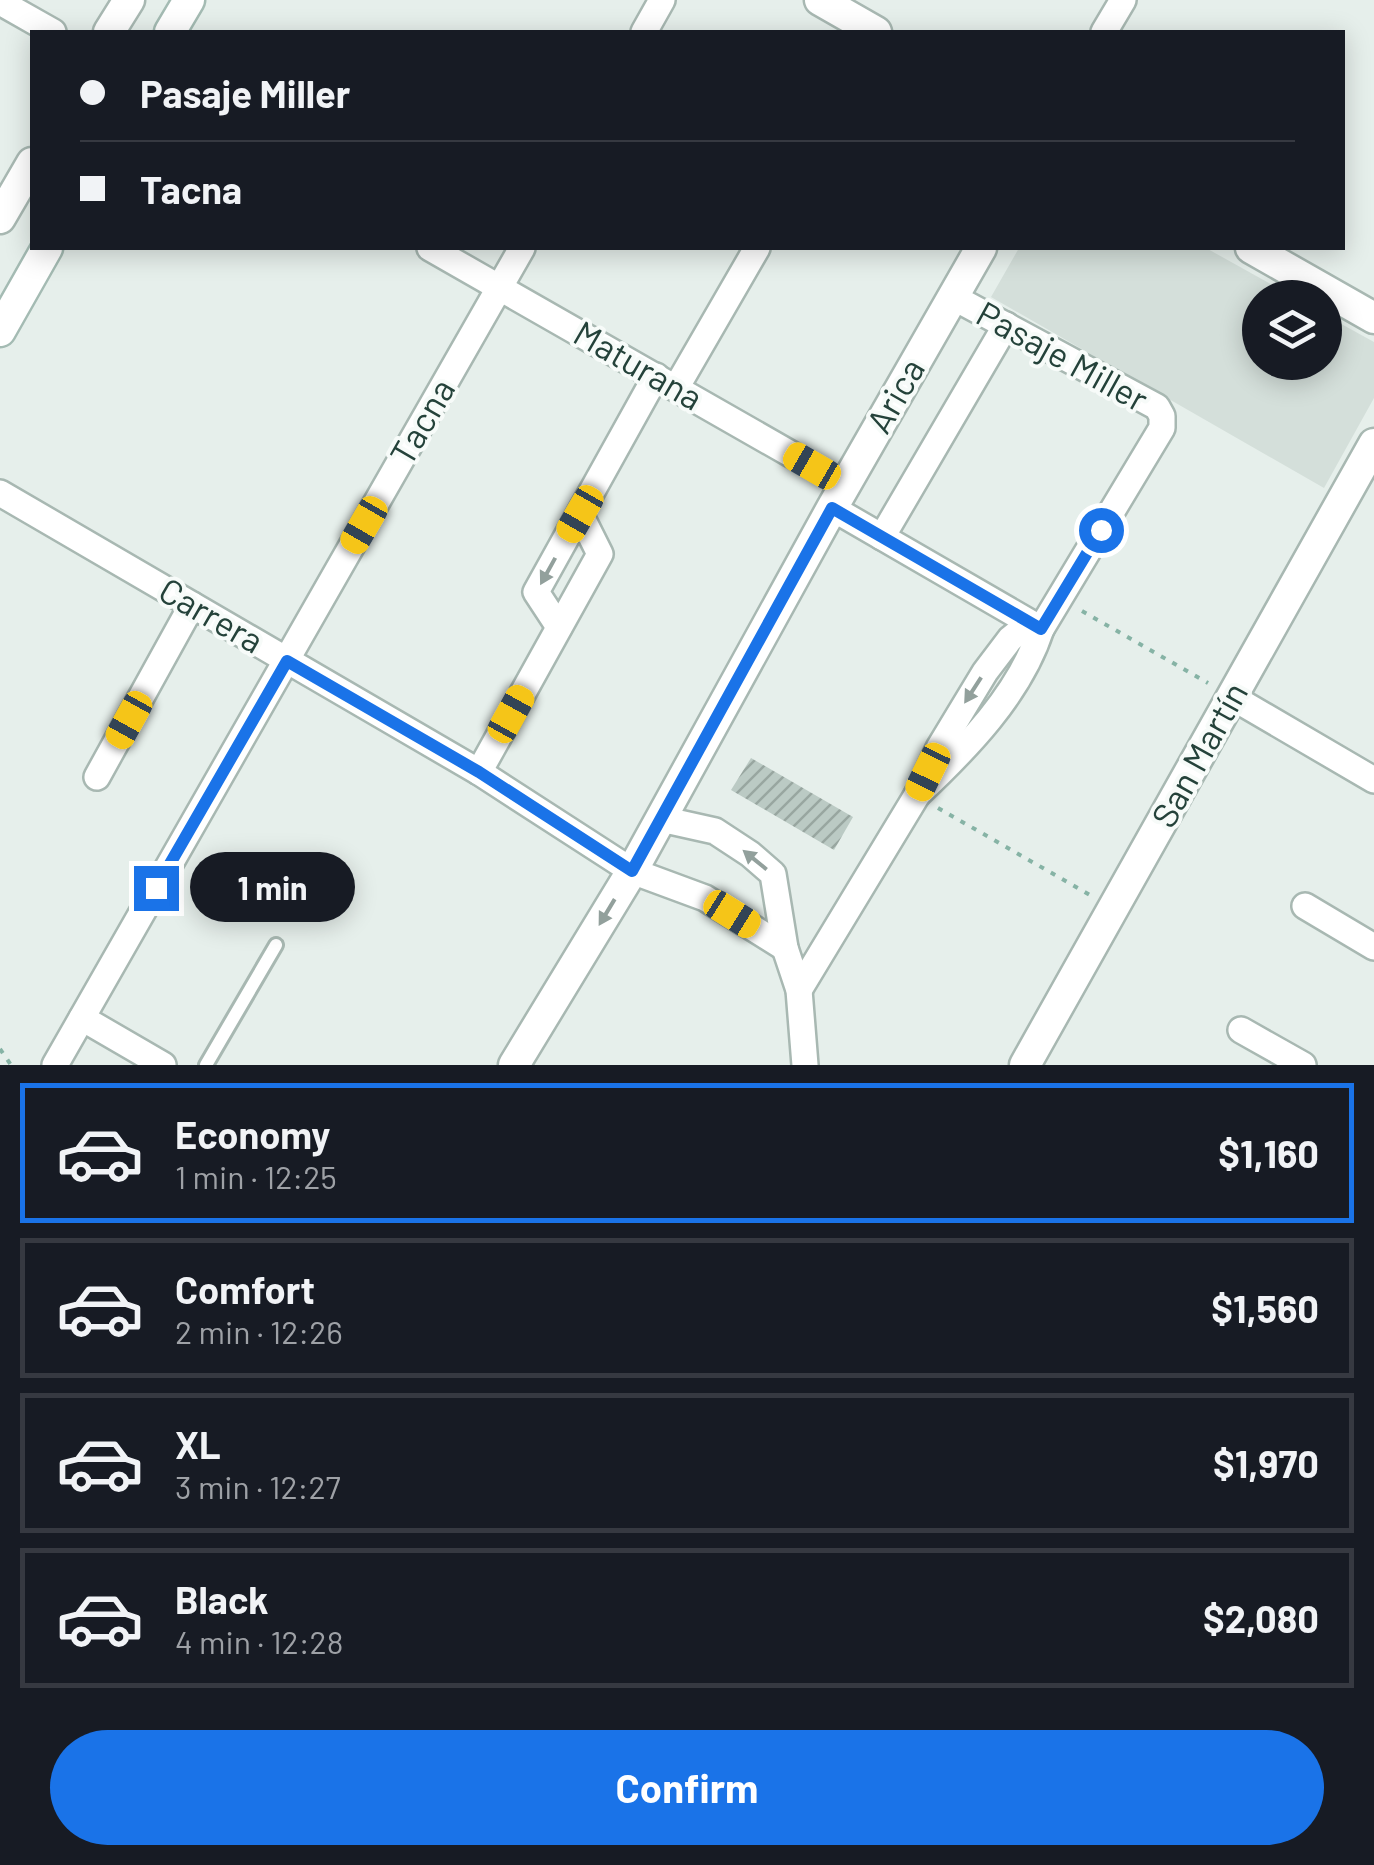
<!DOCTYPE html>
<meta charset="utf-8">
<style>
:root{--surface:#171b24;--page:#20242c;--text:#f1f3f6;--muted:#9ea1a6;--line:#363941;--accent:#1a73e8}
body{margin:0;font-family:Barlow,sans-serif;background:var(--page);color:var(--text);height:100vh;display:flex;flex-direction:column;font-size:38px;white-space:nowrap}
*{box-sizing:border-box;margin:0}
p{font-size:32px;color:var(--muted)}
.icon{flex:none;width:55px;height:55px;fill:none;stroke:currentColor;stroke-width:2;stroke-linecap:round;stroke-linejoin:round}
.map{position:relative;height:1065px;overflow:hidden}
.panel{display:flex;flex-direction:column;background:var(--surface);flex:1}
.panel>*{flex:none}
.hud{position:absolute;left:30px;top:30px;width:1315px;height:220px;border-radius:0px;box-shadow:0 5px 25px #0003;display:grid;align-content:center;height:220px;padding:0 50px;background:var(--surface)}
.tools{position:absolute;left:1242px;top:280px;display:grid;gap:20px}
.tools a{display:grid;place-items:center;width:100px;height:100px;border-radius:50%;background:var(--surface);box-shadow:0 5px 25px #0003;font-size:50px}
.end{position:absolute;width:45px;height:45px;margin:-22px;border:12px solid #1a73e8;background:#fff;box-shadow:0 0 0 5px #fff}
.from{border-radius:50%}
.bubble{position:absolute;height:70px;border-radius:35px;background:var(--surface);box-shadow:0 5px 25px #0003;font-size:32px;font-weight:700;line-height:70px;text-align:center}
.car{position:absolute;width:30px;height:60px;margin:-30px -15px;border-radius:12px;box-shadow:0 0 8px 2px #0007;background:linear-gradient(#f5c518 24%,#345 0 40%,#f5c518 0 76%,#345 0 86%,#f5c518 0)}
.hud b{display:flex;align-items:center;gap:35px;height:95px;font-size:38px}
.hud b+b{border-top:2px solid var(--line)}
.hud i{width:25px;height:25px;background:var(--text)}
ul{padding:18px 0 0;list-style:none}
li{display:flex;align-items:center;gap:30px;height:140px;margin:0 20px 15px;padding:0 30px;border:5px solid var(--line);border-radius:0px}
li div{flex:1}
li b{display:block;font-size:38px}
li em{font-style:normal;font-weight:700}
li.selected{border-color:var(--accent)}
li>.icon{width:90px;height:90px;stroke-width:1.5}
.primary-button{display:flex;gap:20px;margin-top:auto;padding:20px 50px}
.primary-button a{flex:1;height:115px;border-radius:60px;background:var(--accent);color:#fff;font-size:40px;font-weight:700;line-height:115px;text-align:center}
.map>svg:first-child{display:block}
.built{fill:#d4dfda}
.building{fill:url(#building-hatch)}
.lines{fill:none;stroke-linecap:round;stroke-linejoin:round}
.service-casing{stroke:#a8b8b2;stroke-width:18}
.minor-casing{stroke:#a8b8b2;stroke-width:30}
.tertiary-casing{stroke:#a8b8b2;stroke-width:35}
.secondary-casing{stroke:#a4bbb3;stroke-width:35}
.path{stroke:#86b3a5;stroke-width:4;stroke-dasharray:5 8;stroke-linecap:butt}
.service{stroke:#fff;stroke-width:12}
.minor{stroke:#fff;stroke-width:25}
.tertiary{stroke:#fff;stroke-width:30}
.secondary{stroke:#fff;stroke-width:30}
.oneway{fill:#92a09c}
.route{stroke:#1a73e8;stroke-width:12}
.labels{text-anchor:middle;stroke-width:8;stroke-linejoin:round;paint-order:stroke}
.street-label{font-size:35px;fill:#24423a;stroke:#f7fbf9}
</style>
<div class="map">
<svg width="1374" height="1065" viewBox="0 0 1374 1065">
<defs>
<pattern id="building-hatch" width="6" height="6" patternUnits="userSpaceOnUse" patternTransform="scale(2.5)"><rect width="6" height="6" fill="#bbcac4"/><path d="M-1 1l2-2M0 6l6-6M5 7l2-2" fill="none" stroke="#98a6a0"/></pattern>
</defs>
<rect width="100%" height="100%" fill="#e6efeb"/>
<path class="built" d="M1019,248H1206L1294,297L1260,298V362H1325V315L1374,342V398L1324,488L991,297Z"/>
<path class="building" d="M751,758L853,817L834,850L731,790Z"/>
<g class="lines">
<g class="service-casing">
<path id="service" d="M206,1065L276,945"/>
</g>
<g class="minor-casing">
<g id="minor">
<path d="M0,2L53,32"/>
<path d="M644,32L662,0"/>
<path d="M1104,32L1123,0"/>
<path d="M430,248L845,485"/>
<path d="M676,388L757,248"/>
<path d="M0,493L479,772L632,871L705,898L785,948"/>
<path d="M832,508L1041,629"/>
<path d="M882,537L1006,325"/>
<path d="M559,627L536,592L656,376"/>
<path d="M1232,697L1374,780"/>
<path d="M479,772L600,554L580,514"/>
<path d="M97,777L192,605"/>
<path d="M917,795C966,749 1020,694 1041,629L1162,428V416L1157,407L953,297"/>
<path d="M661,819L715,831L750,854L773,874L785,948L799,990L805,1065"/>
<path d="M1305,906L1374,947"/>
<path d="M799,990L917,795L939,748L985,672L1010,639L1020,631L1041,629"/>
<path d="M82,1018L163,1065"/>
<path d="M1241,1030L1303,1065"/>
<path d="M55,1065L522,248"/>
</g>
</g>
<g class="tertiary-casing">
<g id="tertiary">
<path d="M820,0L876,32"/>
<path d="M109,32L129,0"/>
<path d="M0,218L32,163"/>
<path d="M1251,248L1374,318"/>
<path d="M514,1065L632,871L832,508L981,248"/>
<path d="M1025,1065L1374,444"/>
</g>
</g>
<g class="secondary-casing">
<g id="secondary">
<path d="M170,32L189,0"/>
<path d="M0,331L47,248"/>
</g>
</g>
<g class="path">
<path d="M1082,611L1208,683"/>
<path d="M938,808L1090,895"/>
<path d="M0,1049L11,1065"/>
</g>
<use href="#service" class="service"/>
<use href="#minor" class="minor"/>
<use href="#tertiary" class="tertiary"/>
<use href="#secondary" class="secondary"/>
</g>
<defs><path id="oneway-solid" d="M-6-.8H1V-3.2L6.5 0L1 3.2V.8H-6Z" transform="scale(2.5)"/></defs>
<g class="oneway">
<use href="#oneway-solid" transform="translate(548 571) rotate(119)"/>
<use href="#oneway-solid" transform="translate(973 690) rotate(123)"/>
<use href="#oneway-solid" transform="translate(755 860) rotate(-141)"/>
<use href="#oneway-solid" transform="translate(607 912) rotate(121)"/>
</g>
<g class="lines">
<path class="route" d="M156,888L287,661L479,772L632,871L832,508L1041,629L1101,530"/>
</g>
<g class="labels">
<g class="street-label">
<text transform="translate(1062 357) rotate(29)" y="12">Pasaje Miller</text>
<text transform="translate(638 366) rotate(30)" y="12">Maturana</text>
<text transform="translate(896 396) rotate(-60)" y="12">Arica</text>
<text transform="translate(423 422) rotate(-60)" y="12">Tacna</text>
<text transform="translate(211 616) rotate(30)" y="12">Carrera</text>
<text transform="translate(1200 755) rotate(-61)" y="12">San Martín</text>
</g>
</g>
</svg>
<div class="tools">
<a><svg class="icon" aria-label="layers" viewBox="0 0 24 24"><path d="M12 4l9 5-9 5-9-5zM3 14l9 5 9-5"/></svg></a>
</div>
<i class="end from" style="left:1101px;top:530px"></i>
<i class="end" style="left:156px;top:888px"></i>
<div class="bubble" style="left:190px;top:852px;width:165px">1 min</div>
<i class="car" style="left:812px;top:466px;rotate:300deg"></i>
<i class="car" style="left:580px;top:514px;rotate:210deg"></i>
<i class="car" style="left:364px;top:525px;rotate:210deg"></i>
<i class="car" style="left:511px;top:714px;rotate:29deg"></i>
<i class="car" style="left:129px;top:720px;rotate:209deg"></i>
<i class="car" style="left:928px;top:772px;rotate:206deg"></i>
<i class="car" style="left:732px;top:914px;rotate:122deg"></i>
<div class="hud">
<b><i class="from"></i>Pasaje Miller</b>
<b><i></i>Tacna</b>
</div>
</div>
<section class="panel">
<ul>
<li class="selected"><svg class="icon" aria-label="car" viewBox="0 0 24 24"><path d="M5 17H2v-5l4-1 3-4h7l3 4 3 1v5h-3M9 17h6M6 11h13"/><circle cx="7" cy="17" r="2"/><circle cx="17" cy="17" r="2"/></svg><div><b>Economy</b><p>1 min · 12:25</p></div><em>$1,160</em></li>
<li><svg class="icon" aria-label="car" viewBox="0 0 24 24"><path d="M5 17H2v-5l4-1 3-4h7l3 4 3 1v5h-3M9 17h6M6 11h13"/><circle cx="7" cy="17" r="2"/><circle cx="17" cy="17" r="2"/></svg><div><b>Comfort</b><p>2 min · 12:26</p></div><em>$1,560</em></li>
<li><svg class="icon" aria-label="car" viewBox="0 0 24 24"><path d="M5 17H2v-5l4-1 3-4h7l3 4 3 1v5h-3M9 17h6M6 11h13"/><circle cx="7" cy="17" r="2"/><circle cx="17" cy="17" r="2"/></svg><div><b>XL</b><p>3 min · 12:27</p></div><em>$1,970</em></li>
<li><svg class="icon" aria-label="car" viewBox="0 0 24 24"><path d="M5 17H2v-5l4-1 3-4h7l3 4 3 1v5h-3M9 17h6M6 11h13"/><circle cx="7" cy="17" r="2"/><circle cx="17" cy="17" r="2"/></svg><div><b>Black</b><p>4 min · 12:28</p></div><em>$2,080</em></li>
</ul>
<div class="primary-button"><a>Confirm</a></div>
</section>
